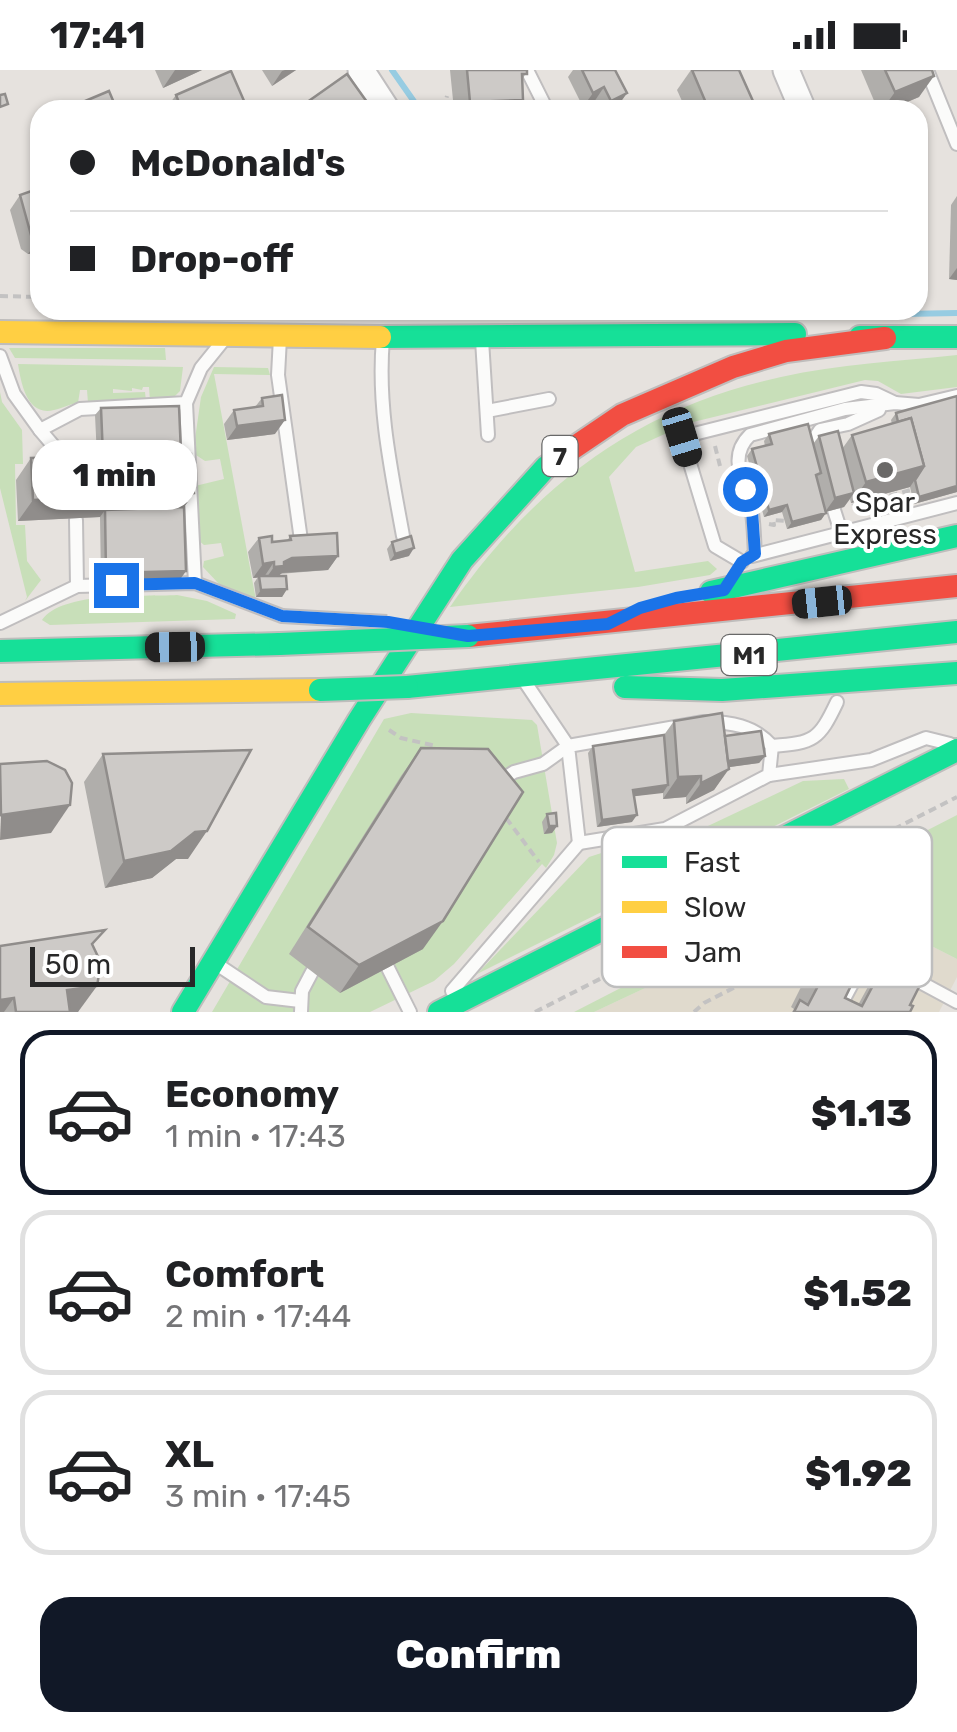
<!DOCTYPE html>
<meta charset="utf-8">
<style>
:root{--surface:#fff;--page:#f2f2f2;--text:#202124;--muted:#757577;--line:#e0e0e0;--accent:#111827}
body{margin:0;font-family:Rubik,sans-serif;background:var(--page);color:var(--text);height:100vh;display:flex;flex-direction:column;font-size:38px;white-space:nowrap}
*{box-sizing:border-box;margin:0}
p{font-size:32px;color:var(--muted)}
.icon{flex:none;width:55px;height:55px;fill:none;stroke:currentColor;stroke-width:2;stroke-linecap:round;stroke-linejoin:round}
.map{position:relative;height:942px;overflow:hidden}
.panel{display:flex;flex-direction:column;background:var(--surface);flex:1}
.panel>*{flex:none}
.guide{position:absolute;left:30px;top:30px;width:898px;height:220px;border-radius:30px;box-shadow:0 2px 8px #0004;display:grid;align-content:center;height:220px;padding:0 40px;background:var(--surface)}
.scale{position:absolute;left:30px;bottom:25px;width:165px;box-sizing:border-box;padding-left:10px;border:5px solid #282828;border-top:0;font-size:28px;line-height:35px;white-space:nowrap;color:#282828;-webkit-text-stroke:8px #fff;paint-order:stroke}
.end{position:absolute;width:45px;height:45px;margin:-22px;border:12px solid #1a73e8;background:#fff;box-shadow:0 0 0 5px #fff}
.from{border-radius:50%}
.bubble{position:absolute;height:70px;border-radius:30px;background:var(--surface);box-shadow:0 2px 8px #0004;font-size:32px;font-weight:800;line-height:70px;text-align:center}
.car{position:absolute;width:30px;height:60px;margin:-30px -15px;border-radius:12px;box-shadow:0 0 8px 2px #0007;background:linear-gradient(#222 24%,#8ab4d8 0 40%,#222 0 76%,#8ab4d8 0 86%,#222 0)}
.guide b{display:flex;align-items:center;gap:35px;height:95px;font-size:38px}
.guide b+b{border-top:2px solid var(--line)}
.guide i{width:25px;height:25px;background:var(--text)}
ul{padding:18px 0 0;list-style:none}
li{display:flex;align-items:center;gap:30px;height:165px;margin:0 20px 15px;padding:0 20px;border:5px solid var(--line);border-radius:30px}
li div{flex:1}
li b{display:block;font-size:38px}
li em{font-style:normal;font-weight:800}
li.active{border-color:var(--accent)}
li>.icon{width:90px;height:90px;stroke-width:1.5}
.action{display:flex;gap:20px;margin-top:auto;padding:20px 40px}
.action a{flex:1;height:115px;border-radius:30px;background:var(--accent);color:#fff;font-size:40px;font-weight:800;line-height:115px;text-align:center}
.status{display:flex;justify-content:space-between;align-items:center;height:70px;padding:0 50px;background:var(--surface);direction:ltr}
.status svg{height:28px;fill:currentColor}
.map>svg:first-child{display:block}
.education{fill:#e0dacd}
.green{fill:#c8dfb9}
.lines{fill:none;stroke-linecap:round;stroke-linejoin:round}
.stream{stroke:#97cce2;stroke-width:6}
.lane-casing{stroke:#c0bebf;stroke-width:16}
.street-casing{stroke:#c0bebf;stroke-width:29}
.fast-casing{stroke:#bfbdbc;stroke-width:26}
.slow-casing{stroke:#bfbdbc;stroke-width:26}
.jam-casing{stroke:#bfbdbc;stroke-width:26}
.path{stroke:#c3c2c2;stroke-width:4;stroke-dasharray:8 5;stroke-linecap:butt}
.lane{stroke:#fbfbfa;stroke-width:12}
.street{stroke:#fbfbfa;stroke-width:25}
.fast{stroke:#16e098;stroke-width:22}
.slow{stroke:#ffcf43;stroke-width:22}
.jam{stroke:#f24e42;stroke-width:22}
.lane-bridge-casing{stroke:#c0bebf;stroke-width:16;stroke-linecap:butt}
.fast-bridge-casing{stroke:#bfbdbc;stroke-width:26;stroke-linecap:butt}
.lane-bridge{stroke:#fbfbfa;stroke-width:12}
.fast-bridge{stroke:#16e098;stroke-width:22}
.wall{fill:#b0aeab}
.shaded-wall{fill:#908d8b}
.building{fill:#cdcac7;stroke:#908d8b;stroke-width:2.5}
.route{stroke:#1a73e8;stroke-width:12}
.poi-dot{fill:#6a6968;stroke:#fff;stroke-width:4}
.labels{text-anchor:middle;stroke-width:8;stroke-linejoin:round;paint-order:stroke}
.shield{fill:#fff;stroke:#686868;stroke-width:2.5}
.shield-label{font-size:25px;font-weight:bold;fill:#282828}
.poi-label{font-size:28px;fill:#282828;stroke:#fff}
.key{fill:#fff;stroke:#bebebe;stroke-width:2.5}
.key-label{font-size:28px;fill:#282828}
</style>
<div class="status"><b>17:41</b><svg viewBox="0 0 49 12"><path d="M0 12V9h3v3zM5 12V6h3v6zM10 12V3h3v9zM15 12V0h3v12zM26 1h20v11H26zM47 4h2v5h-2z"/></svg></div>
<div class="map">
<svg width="957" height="942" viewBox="0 0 957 942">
<rect width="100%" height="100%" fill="#e6e2de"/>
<path class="education" d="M837,828L957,889V907L939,942H594Z"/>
<g class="green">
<path d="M9,278H165L166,290L15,288Z"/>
<path d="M957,285V317L901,324L878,311L865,310L689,353L636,377L609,407L635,502L708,491L717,499L710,505L638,517L450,537C533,417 636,338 781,307C839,294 899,291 957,285Z"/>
<path d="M18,294L183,297L180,321L172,329L150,331L149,317H143L142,320L132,318V321L113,319V323L145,322L146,331L88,333L87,320H80L78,333C69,334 63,338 54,340C27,347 21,313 18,294Z"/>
<path d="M214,297L268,298L270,305L214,304L256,530L219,514L203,497L204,491L224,486L221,473L204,475L198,470L195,416L224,409L220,389L205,391L193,383L201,327Z"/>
<path d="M0,322L2,332L22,360L23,394H15L16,455H25L27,491L41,510L25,531L27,527L0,418Z"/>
<path d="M177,525L207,531L236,544L235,549L50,555L42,550C62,521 143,527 177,525Z"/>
<path d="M411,643L532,650L537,655L557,773L554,785L546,798L542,794L454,894L434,911L370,942H212L384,649Z"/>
<path d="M844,709L849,719L477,904L589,787L617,778L655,781L803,711Z"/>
<path d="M957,745V889L837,828L594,942H574Z"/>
</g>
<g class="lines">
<g class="stream">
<path d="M392,0L420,40"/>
<path d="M633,240L652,243"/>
<path d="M760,243L854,244"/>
<path d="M904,244L957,243"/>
</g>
<g class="lane-casing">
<g id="lane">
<path d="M527,0L547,40"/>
<path d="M927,0L957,74"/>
<path d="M280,268L278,305L301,470"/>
<path d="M383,269C377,335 391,400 403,466"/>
<path d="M482,270L488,365"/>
<path d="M0,286L14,324L40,360L80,339L186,333L201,298L222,272"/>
<path d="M186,333L195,513"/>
<path d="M487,341L549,329"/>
<path d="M40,360L74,400"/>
<path d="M816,378L814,369L820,360L848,354L879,340"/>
<path d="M834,440L841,462"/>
<path d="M76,450L77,516"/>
<path d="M755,484C754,470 754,456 752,443C748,416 725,389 750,365L845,339L895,333L919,335L957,326"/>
<path d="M752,486L957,433"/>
<path d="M742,492L715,476L682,367L861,322L876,324L895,333"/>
<path d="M0,553L77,516L195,513L282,546"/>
<path d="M704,652C731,652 753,655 772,676L769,705L665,759L579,773L568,676Z"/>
<path d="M772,676C814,673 819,670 837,632"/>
<path d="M769,705L871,690L926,668L950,674"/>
<path d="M498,712L514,702L543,694L568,676L523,609"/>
<path d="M218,895L266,927L300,931"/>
<path d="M388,898L410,942"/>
<path d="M452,921L579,773"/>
<path d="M301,942L302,921L312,902"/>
<path d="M837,942L868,884L957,932"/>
</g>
</g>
<g class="street-casing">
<g id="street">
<path d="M361,0L387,40"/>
<path d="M786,0L803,40"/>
</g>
</g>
<g class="fast-casing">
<g id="fast">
<path d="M380,267L795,264"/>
<path d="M860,267H957"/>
<path d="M711,522L957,466"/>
<path d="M0,581L280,574"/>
<path d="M407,617L957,562"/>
<path d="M625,617L722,620L957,603"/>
<path d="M183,942L359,650L462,490L546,397L563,385"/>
<path d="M439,942L957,680"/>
</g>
</g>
<g class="slow-casing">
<g id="slow">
<path d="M0,262L380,267"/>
<path d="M0,624L320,620"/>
</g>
</g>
<g class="jam-casing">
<g id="jam">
<path d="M563,385L622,345L733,297L786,281L885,268"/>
<path d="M468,566L957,516"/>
</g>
</g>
<g class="path">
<path d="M443,40L447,26"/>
<path d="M0,226L40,227"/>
<path d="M715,376L720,396"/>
<path d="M852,436L911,420"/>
<path d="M769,454L774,455L773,450L787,451"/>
<path d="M389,660L401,668L436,676"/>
<path d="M506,748L539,792"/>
<path d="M535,942L957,727"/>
<path d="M694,942L704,933L829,869L839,874"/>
</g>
<use href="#lane" class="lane"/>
<use href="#street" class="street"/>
<use href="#fast" class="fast"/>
<use href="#slow" class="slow"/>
<use href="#jam" class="jam"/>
<g class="lane-bridge-casing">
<path id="lane-bridge" d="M282,546L387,552"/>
</g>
<g class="fast-bridge-casing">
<g id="fast-bridge">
<path d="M280,574L468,566"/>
<path d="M320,620L407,617"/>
</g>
</g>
<use href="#lane-bridge" class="lane-bridge"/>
<use href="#fast-bridge" class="fast-bridge"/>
</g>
<g class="wall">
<path d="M155,0H202L163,18Z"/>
<path d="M262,0H296L272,16Z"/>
<path d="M450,0H527L522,11L516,40H454Z"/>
<path d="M573,0H615L627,23L617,37L611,40H598L594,32L583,37L568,7Z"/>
<path d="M691,0H739L757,40H686L677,20Z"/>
<path d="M861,0H932L919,27L888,40H878Z"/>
<path d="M176,25L248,40H165Z"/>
<path d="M40,118V178L36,183L28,184L21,179L10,140L20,125Z"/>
<path d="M957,126V210L949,209L951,135Z"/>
<path d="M262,328L275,364L227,370L224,354L234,340L255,337Z"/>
<path d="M101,338L181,384L194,423L184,437L186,501L181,508L101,510L100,447L18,451L16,410L31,388L97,387L95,345Z"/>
<path d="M896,343L957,422L914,434L910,417L851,433L850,429L844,437L826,442L821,450L787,459L782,442L764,447L747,386L752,379L765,376L764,371L769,364L813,374L819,366L842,379L852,365L892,354L891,350Z"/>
<path d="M290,466L338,486L328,500L279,504L277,506L287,519L282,527H256L254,513L258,507L253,508L248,482L259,468L272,472L287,471Z"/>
<path d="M392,472L409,486L390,491L387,479Z"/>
<path d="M674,651L725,666L765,686L759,693L729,697L714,720L686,734V727L663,729V722L634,726L632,752L597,757L588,683L593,676L664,665Z"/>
<path d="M421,678L423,879L340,923L289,884L401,706Z"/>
<path d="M103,684L188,789H176L152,808L105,818L84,712Z"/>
<path d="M547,744L557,756L552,763L544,764L542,752Z"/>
<path d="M830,870L845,928L858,935L875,904L894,876L910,935V942H792L794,939L791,937L811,897Z"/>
<path d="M0,876L93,877L78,942H0Z"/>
</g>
<g class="shaded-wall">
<path d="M175,0H202L163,18Z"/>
<path d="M285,0H296L272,16L282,1Z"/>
<path d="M934,6L919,27L888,40H882L895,22Z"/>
<path d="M604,17L594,32L583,37L593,23Z"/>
<path d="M627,23L617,37L611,40H604L611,31Z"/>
<path d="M523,30L516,40H464L470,32Z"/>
<path d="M40,169V178L36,183L28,184L38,170Z"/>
<path d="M957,198V210L949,209Z"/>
<path d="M285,350L275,364L227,370L237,356Z"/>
<path d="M924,396L910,417L851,433L866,412Z"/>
<path d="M957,416V422L914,434L919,427Z"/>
<path d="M194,423L179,444L105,440L100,447L18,451L33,430Z"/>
<path d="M854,423L844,437L825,442L835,428Z"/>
<path d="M787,435L782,442L764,447L769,440Z"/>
<path d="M826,443L821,450L787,459L792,452Z"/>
<path d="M414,478L409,486L390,491L395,484Z"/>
<path d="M338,486L328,500L282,503L274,510L264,511L274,497L292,488Z"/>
<path d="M274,492L264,507L253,508L263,494Z"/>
<path d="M186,501L181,508L101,510L106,503Z"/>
<path d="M287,519L282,527H256L261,520Z"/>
<path d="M765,686L759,693L716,699L721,692Z"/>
<path d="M729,699L714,720L686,734L701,713Z"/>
<path d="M701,706L686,727L663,729L678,707Z"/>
<path d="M668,715L663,723L628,727L633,720Z"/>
<path d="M70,735L51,763L0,770L1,745Z"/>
<path d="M637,745L632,752L597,757L602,750Z"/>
<path d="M549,756H557L552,763L544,764Z"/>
<path d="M207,761L188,789H176L152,808L105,818L124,791L195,762Z"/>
<path d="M443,851L423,879L340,923L359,895Z"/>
<path d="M97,916L78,942H52L67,920Z"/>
<path d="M14,928L4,942H0V930Z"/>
</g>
<g class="building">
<path d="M467,0H527V4H522L523,30L470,32Z"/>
<path d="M582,0H615L627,23L611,31L604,17L593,23Z"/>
<path d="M692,0H739L757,40H709Z"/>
<path d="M885,0H932L934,6L895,22Z"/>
<path d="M231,1L248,40H182L176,25Z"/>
<path d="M347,4L367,32L356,40H296Z"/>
<path d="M109,21L117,40H80L78,34Z"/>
<path d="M5,24L8,34L0,37V25Z"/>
<path d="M40,118V169L38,170L31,165L20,125Z"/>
<path d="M282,325L285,350L237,356L234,340L263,336L262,328Z"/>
<path d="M957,326V416L919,427L915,410L924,396L911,348L898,352L896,343Z"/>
<path d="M179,336L181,384L103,386L101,338Z"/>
<path d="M911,348L924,396L866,412L852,365Z"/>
<path d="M808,354L821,403L816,405L826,443L792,452L787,435L769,440L752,379L772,374L769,364Z"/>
<path d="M838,361L854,423L835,428L819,366Z"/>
<path d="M191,384L194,423L33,430L31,388Z"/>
<path d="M184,437L186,501L106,503L105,440Z"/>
<path d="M337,463L338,486L292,488L284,492V496L274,497V492L263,494L259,468L272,466V472L291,470L290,466Z"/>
<path d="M411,466L414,478L395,484L392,472Z"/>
<path d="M259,506H286L287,519L261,520Z"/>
<path d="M722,643L729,699L701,713V706L678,707L674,651Z"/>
<path d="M761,661L765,686L728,691L725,666Z"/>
<path d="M664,665L668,715L633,720L637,745L602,750L593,676Z"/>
<path d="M421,678L488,679L523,722L443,851L359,895L308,857Z"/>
<path d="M251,680L207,761L195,762L171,781L124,791L103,684Z"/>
<path d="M47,691L65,700L72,713L70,735L1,745L0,694Z"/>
<path d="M556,743L557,756H549L547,744Z"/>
<path d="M105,860L92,874L101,893L97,916L67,920L70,942H16L14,928L0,930V876Z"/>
<path d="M830,870L865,887L845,928L862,936L894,876L930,895L910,935L913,936L910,942H794L800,930L808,935L819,914L810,910Z"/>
</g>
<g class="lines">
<path class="route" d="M116,515L195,513L282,546L388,552L468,566L608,554L640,538L676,528L724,520L742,492L755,484L752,441L745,419"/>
</g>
<circle class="poi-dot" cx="885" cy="400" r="10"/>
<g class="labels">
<g class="shield">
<rect x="542.5" y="366" width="35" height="40" rx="8"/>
<rect x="721.5" y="565" width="55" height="40" rx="8"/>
</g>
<g class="shield-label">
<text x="560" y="395">7</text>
<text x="749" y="594">M1</text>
</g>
<g class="poi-label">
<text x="885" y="442">Spar<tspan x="885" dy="32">Express</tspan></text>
</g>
</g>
<rect x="602" y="757" width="330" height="160" rx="15" class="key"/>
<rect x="622" y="786" width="45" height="12" fill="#16e098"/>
<rect x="622" y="831" width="45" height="12" fill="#ffcf43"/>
<rect x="622" y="876" width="45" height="12" fill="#f24e42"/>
<g class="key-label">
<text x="684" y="802">Fast</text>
<text x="684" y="847">Slow</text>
<text x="684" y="892">Jam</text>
</g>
</svg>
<div class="scale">50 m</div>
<i class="end from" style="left:745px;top:419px"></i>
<i class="end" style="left:116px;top:515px"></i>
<div class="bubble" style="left:32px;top:370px;width:165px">1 min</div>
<i class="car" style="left:682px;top:367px;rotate:163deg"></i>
<i class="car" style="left:822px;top:532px;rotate:264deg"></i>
<i class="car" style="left:175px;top:577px;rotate:269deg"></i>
<div class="guide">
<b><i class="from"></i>McDonald's</b>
<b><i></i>Drop-off</b>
</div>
</div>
<section class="panel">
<ul>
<li class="active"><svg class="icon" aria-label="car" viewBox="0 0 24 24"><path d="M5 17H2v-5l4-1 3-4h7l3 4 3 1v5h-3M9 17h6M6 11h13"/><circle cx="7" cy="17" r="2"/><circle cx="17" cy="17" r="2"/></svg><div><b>Economy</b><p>1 min · 17:43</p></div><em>$1.13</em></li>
<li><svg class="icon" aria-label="car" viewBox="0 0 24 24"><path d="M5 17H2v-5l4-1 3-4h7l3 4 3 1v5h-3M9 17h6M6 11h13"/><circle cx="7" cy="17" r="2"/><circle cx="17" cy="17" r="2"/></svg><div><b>Comfort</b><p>2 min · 17:44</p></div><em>$1.52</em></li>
<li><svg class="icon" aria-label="car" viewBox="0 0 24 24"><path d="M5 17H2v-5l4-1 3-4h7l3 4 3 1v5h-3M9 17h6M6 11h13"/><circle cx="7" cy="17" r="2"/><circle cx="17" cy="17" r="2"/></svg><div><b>XL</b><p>3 min · 17:45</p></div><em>$1.92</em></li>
</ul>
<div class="action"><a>Confirm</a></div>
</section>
